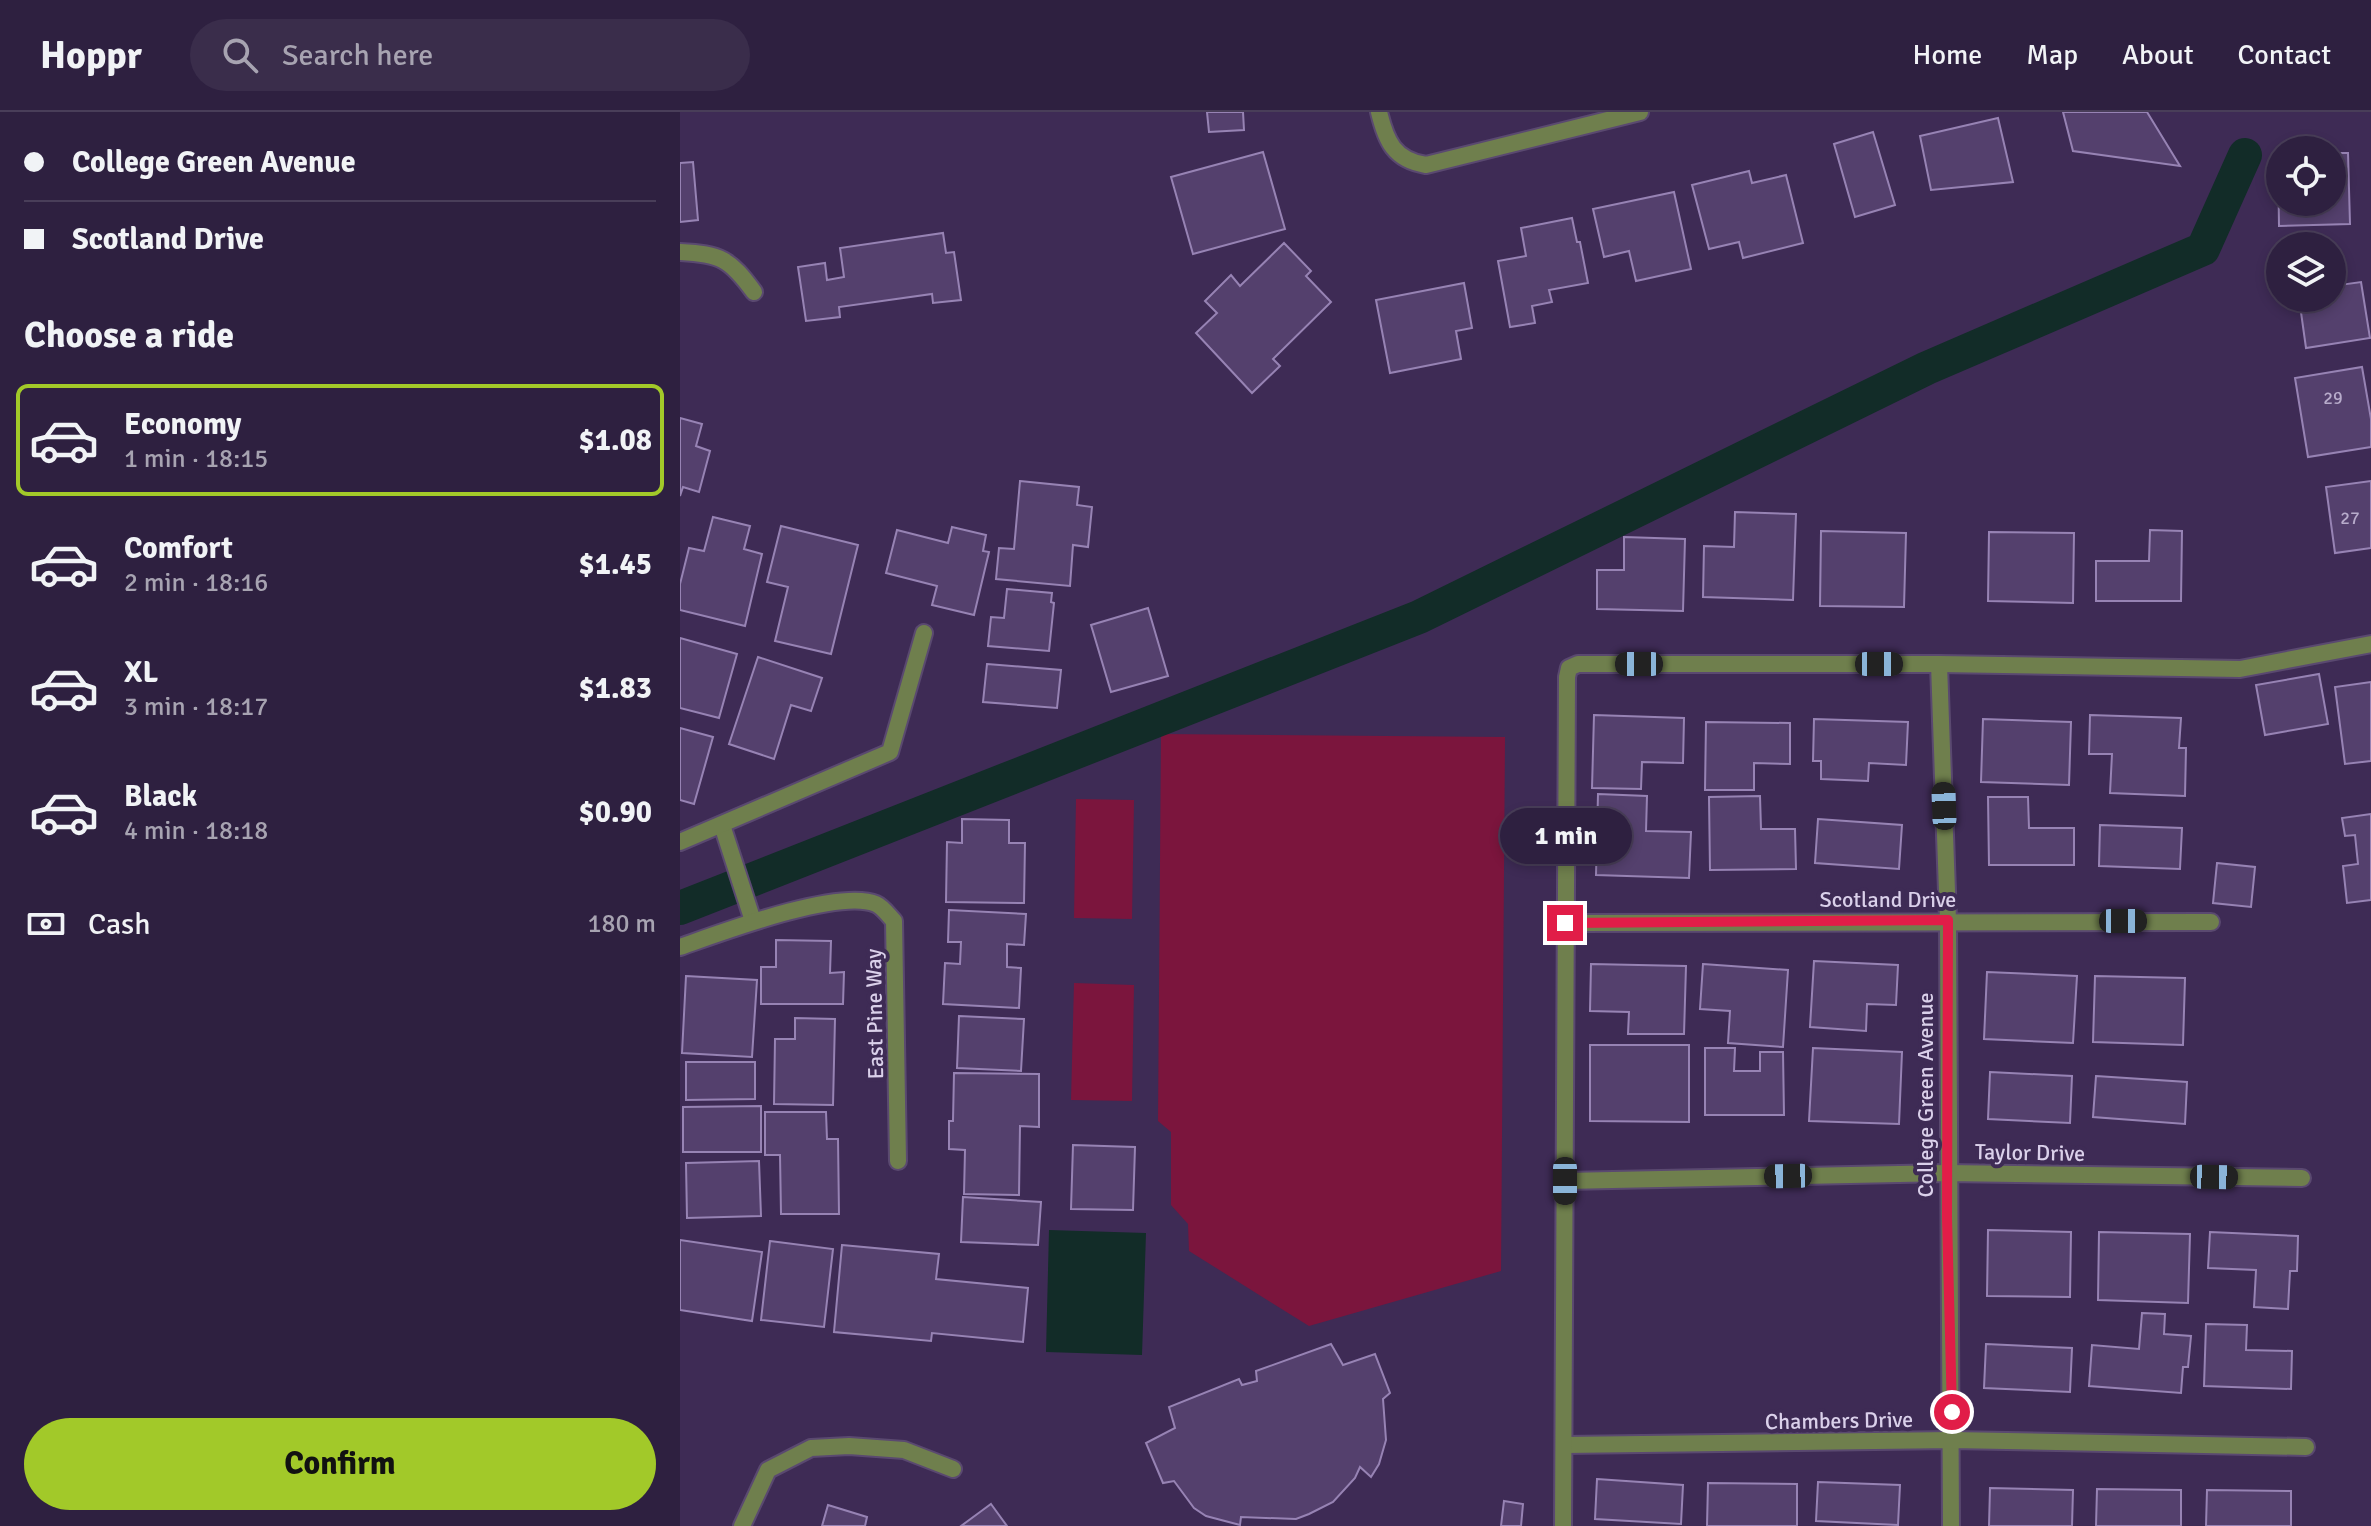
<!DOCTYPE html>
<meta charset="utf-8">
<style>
:root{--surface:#2e2040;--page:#3a2d4b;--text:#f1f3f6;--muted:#a7a3b1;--line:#493e59;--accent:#a2c929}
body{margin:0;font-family:Signika,sans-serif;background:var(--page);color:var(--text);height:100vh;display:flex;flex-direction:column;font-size:30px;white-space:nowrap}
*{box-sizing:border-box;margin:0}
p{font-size:26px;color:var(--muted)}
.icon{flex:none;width:44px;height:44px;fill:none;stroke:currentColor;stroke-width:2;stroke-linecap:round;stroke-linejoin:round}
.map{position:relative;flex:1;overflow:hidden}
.drawer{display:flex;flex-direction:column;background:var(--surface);width:680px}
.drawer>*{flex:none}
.guide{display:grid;align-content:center;height:176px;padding:0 24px;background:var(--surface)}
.fabs{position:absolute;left:1586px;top:24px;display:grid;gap:16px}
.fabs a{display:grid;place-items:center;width:80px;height:80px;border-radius:50%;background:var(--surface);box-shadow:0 4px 12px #0003,0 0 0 2px var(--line);font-size:40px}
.end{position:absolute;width:36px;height:36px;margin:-18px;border:10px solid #e11d48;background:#fff;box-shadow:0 0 0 4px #fff}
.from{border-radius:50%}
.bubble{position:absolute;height:56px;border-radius:28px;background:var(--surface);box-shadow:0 4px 12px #0003,0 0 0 2px var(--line);font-size:26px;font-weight:700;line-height:56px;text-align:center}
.car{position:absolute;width:24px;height:48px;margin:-24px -12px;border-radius:10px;box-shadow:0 0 6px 2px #0007;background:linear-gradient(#222 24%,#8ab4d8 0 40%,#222 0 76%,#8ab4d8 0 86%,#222 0)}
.guide b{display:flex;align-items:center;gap:28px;height:76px;font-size:30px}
.guide b+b{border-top:2px solid var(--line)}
.guide i{width:20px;height:20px;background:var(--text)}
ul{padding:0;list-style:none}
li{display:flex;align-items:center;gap:24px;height:112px;margin:0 16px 12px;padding:0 8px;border:4px solid transparent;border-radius:12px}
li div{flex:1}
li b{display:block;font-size:30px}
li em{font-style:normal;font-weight:700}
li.current{border-color:var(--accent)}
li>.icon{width:72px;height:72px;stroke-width:1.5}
h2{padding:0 24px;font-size:36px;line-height:96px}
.pay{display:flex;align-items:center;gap:20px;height:88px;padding:0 24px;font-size:30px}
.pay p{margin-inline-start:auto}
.button{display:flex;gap:16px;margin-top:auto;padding:16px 24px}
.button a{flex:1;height:92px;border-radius:48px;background:var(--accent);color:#111;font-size:32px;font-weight:700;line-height:92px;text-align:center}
header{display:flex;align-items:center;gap:48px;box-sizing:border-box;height:112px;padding:0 40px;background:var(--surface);border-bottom:2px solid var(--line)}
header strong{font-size:38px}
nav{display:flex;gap:44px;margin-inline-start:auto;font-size:28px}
.search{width:560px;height:72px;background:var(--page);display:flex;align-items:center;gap:20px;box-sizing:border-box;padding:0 28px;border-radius:44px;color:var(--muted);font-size:30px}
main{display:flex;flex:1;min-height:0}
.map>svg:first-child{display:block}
.green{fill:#7b153d}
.water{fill:#122c28}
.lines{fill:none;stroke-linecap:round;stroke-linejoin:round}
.canal{stroke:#122c28;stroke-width:34}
.building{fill:#54406d;stroke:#9783b4;stroke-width:2}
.service-casing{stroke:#5a4970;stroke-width:20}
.minor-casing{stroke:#5a4970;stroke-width:20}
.service{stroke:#6f7f4d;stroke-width:16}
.minor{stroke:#6f7f4d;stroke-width:16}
.route{stroke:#e11d48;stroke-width:10}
.labels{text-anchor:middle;stroke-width:8;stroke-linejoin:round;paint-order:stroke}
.number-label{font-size:18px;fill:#b8accb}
.street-label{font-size:22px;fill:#dad0ea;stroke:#3e2b55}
</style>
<header>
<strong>Hoppr</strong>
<div class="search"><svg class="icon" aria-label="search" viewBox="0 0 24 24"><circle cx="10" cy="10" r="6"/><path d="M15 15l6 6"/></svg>Search here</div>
<nav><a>Home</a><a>Map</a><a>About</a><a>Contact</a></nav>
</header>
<main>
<section class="drawer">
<div class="guide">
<b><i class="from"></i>College Green Avenue</b>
<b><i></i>Scotland Drive</b>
</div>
<h2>Choose a ride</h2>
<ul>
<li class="current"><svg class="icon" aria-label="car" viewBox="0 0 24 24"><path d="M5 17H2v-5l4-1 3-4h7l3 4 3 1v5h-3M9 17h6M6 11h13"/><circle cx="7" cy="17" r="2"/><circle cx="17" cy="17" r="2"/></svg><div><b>Economy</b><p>1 min · 18:15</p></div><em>$1.08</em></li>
<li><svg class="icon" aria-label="car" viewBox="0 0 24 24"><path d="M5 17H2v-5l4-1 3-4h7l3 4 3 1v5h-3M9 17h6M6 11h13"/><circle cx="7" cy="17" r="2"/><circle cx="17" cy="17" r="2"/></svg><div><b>Comfort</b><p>2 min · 18:16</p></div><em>$1.45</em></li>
<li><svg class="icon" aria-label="car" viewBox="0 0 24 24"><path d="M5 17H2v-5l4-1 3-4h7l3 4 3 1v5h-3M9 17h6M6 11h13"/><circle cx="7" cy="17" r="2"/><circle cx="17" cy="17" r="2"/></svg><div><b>XL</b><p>3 min · 18:17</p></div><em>$1.83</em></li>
<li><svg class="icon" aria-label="car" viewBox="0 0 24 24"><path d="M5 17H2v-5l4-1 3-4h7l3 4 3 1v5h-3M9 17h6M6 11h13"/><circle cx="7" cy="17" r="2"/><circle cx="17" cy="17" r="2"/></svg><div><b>Black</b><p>4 min · 18:18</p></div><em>$0.90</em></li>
</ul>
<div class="pay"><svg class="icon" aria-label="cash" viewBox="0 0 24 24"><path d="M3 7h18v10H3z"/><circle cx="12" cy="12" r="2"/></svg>Cash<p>180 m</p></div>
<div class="button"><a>Confirm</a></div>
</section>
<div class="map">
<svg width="1691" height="1414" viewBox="0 0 1691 1414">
<rect width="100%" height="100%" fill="#3e2b55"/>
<g class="green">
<path d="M481,622L825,625L821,1159L629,1214L509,1139L508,1112L491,1093V1020L478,1009Z"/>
<path d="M396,687L454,688L452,807L394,806Z"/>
<path d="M394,871L454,873L452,989L391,988Z"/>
</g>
<path class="water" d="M369,1118L466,1121L462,1243L366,1240Z"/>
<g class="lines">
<path class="canal" d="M0,796L739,505L1247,256L1523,137L1565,43"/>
</g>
<g class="building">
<path d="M527,0H563L564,18L529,20Z"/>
<path d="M1383,0H1467L1500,54L1393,39Z"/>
<path d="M1318,6L1333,70L1251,78L1240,24Z"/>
<path d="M1193,20L1215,93L1175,105L1154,32Z"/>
<path d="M583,40L605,117L513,142L491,65Z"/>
<path d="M1652,41H1668L1670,112L1599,114L1598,43H1600V90H1652Z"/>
<path d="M13,50L18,108L0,110V51Z"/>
<path d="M1069,59L1072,71L1106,63L1123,131L1063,146L1059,130L1029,137L1012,73Z"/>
<path d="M994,80L1011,157L956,169L949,139L924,145L913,97Z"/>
<path d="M892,106L897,130H900L908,171L869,178L872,190L852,194L855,211L830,215L818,149L846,144L841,116Z"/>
<path d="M263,121L266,141L274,140L281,188L253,191L252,182L159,195L160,205L126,209L118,155L145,151L147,168L164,165L160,136Z"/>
<path d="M604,131L631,159L626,164L651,190L593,247L600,254L572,281L516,221L537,201L525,189L551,163L560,174Z"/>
<path d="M1681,170L1690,226L1626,236L1619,186H1652V174Z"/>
<path d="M784,171L792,216L776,219L781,247L710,261L696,188Z"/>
<path d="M1682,255L1691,307V335L1628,345L1615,266Z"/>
<path d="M0,306L22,312L16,334L30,339L19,380L3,375L0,384Z"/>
<path d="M340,369L399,375L397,393L412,395L408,435L393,433L390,474L316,467L319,436L334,437Z"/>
<path d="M1691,369V436L1655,441L1646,375Z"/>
<path d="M1055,400L1116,402L1113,488L1023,485L1024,434L1054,435Z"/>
<path d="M33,405L70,414L64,437L82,442L65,514L0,498V472L9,436L24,439Z"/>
<path d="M101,414L178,433L151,542L95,529L108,475L87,470Z"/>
<path d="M272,415L306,423L303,439L309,440L294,503L252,493L257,474L206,461L217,418L268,431Z"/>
<path d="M1470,418L1502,419L1501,489H1416V449H1469Z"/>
<path d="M1141,419L1226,421L1224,495L1140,494Z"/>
<path d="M1309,420L1394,421L1393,491L1308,489Z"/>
<path d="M944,425L1005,427L1003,499L917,497V458H944Z"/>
<path d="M327,477L372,481L371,490L374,491L369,539L308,534L311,505L324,506Z"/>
<path d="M468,496L488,564L431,580L411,513Z"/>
<path d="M0,526L57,542L39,606L0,596Z"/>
<path d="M78,545L142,566L131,599L111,593L94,647L49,632Z"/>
<path d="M307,552L381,558L377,596L303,590Z"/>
<path d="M1639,562L1648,612L1585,623L1576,573Z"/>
<path d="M1691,570V649L1665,652L1655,575Z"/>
<path d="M914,603L1004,606L1003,651L962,650L961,677L912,676Z"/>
<path d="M1410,603L1501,606L1499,636H1506L1505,684L1430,681L1432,642H1409Z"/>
<path d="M1134,607L1228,610L1226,653L1189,651L1188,669L1141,667V649H1133Z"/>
<path d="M1303,607L1391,610L1389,673L1301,670Z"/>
<path d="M1026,610L1110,611V652L1074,651V678H1025Z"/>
<path d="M0,616L33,625L14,692L0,688Z"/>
<path d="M918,682L967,684L966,719L1011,720L1009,766L916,763Z"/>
<path d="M1080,684L1081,717H1115L1116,757L1030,758L1029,685Z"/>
<path d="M1308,685H1348L1349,716H1394V753H1309Z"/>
<path d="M1691,702V788L1667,791L1663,754L1678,752L1675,723L1665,724L1662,706Z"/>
<path d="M282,707L329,708V731H345L344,791L266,790L267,730L282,731Z"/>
<path d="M1138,707L1222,713L1219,757L1135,751Z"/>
<path d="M1420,713L1502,716L1500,757L1419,754Z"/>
<path d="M1537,751L1575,755L1571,795L1533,791Z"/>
<path d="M269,798L346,802L344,833L327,832V855L341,856L339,896L263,892L265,851L280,852L281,830H268Z"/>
<path d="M96,828L151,829L150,861L164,860L163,892H81V855H96Z"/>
<path d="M1134,849L1218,853L1216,893L1187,892L1186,919L1130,915Z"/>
<path d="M911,852L1006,854L1004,922H948L949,900L910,899Z"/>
<path d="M1023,852L1108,858L1103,935L1048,931L1050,899L1020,897Z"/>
<path d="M1307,860L1397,864L1393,931L1304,927Z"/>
<path d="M6,864L77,868L72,945L2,941Z"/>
<path d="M1415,864L1505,866L1503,933L1413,930Z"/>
<path d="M279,904L344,907L341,959L277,956Z"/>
<path d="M115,906L155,907L153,993L94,992L95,927H115Z"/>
<path d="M910,933H1009V1010L910,1009Z"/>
<path d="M1025,936H1055L1054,959H1080V940H1103L1104,1003H1025Z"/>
<path d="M1133,936L1222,940L1219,1012L1129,1009Z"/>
<path d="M6,950H75V987L6,988Z"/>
<path d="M1310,960L1392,964L1390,1011L1308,1007Z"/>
<path d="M274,961L359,962V1015L340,1014L339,1083L284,1082L285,1038L269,1037V1009H273Z"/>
<path d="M1416,964L1507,970L1505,1012L1413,1005Z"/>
<path d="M81,994V1040H3V995Z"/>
<path d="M85,1000H146L147,1027H158L159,1102H101L100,1043H85Z"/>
<path d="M393,1033L455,1035L453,1098L391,1097Z"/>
<path d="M79,1049L81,1104L7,1106L6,1051Z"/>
<path d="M283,1085L361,1090L358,1133L281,1130Z"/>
<path d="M1308,1118L1391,1120L1390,1185L1307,1184Z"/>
<path d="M1419,1120L1510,1122L1508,1191L1418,1188Z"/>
<path d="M1530,1120L1618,1124L1617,1159H1610L1608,1197L1574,1195L1576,1158L1528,1156Z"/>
<path d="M0,1128L82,1140L72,1209L0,1198Z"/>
<path d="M90,1129L153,1137L144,1215L81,1208Z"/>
<path d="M162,1133L259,1142L256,1167L348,1176L343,1230L252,1221L251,1229L154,1220Z"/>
<path d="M1462,1201L1485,1202L1484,1222L1511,1224L1508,1255H1503L1501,1281L1409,1274L1412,1233L1459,1237Z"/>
<path d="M1526,1212L1567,1213L1566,1238L1612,1239L1611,1277L1524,1274Z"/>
<path d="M651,1232L663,1253L695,1242L710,1281L703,1287L706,1328L699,1352L691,1365L680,1355L675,1366L653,1390L629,1402L616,1407L561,1405L560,1413L526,1404L514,1396L494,1369L483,1371L466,1331L495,1316L489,1295L559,1267L562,1273L577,1269L576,1259Z"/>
<path d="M1306,1232L1392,1236L1390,1280L1304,1276Z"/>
<path d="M917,1367L1003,1373L1001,1412L915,1407Z"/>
<path d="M1138,1370L1220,1373L1218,1413L1136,1409Z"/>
<path d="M1028,1371L1117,1372V1414H1027Z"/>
<path d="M1310,1376L1393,1378L1392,1414H1309Z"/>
<path d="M1417,1377L1501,1378V1414H1416Z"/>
<path d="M1527,1378L1611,1379V1414H1526Z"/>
<path d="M824,1389L843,1392L841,1414H821Z"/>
<path d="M311,1392L327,1414H281L300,1400Z"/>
<path d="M148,1393L187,1405L185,1414H142Z"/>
</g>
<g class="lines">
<g class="service-casing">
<path id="service" d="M62,1414L88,1358L131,1336L169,1334L224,1338L273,1357"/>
</g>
<g class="minor-casing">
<g id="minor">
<path d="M699,0C706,29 714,48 746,53L960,0"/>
<path d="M0,140C41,142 50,147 74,180"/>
<path d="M1259,552L1268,808L1271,1414"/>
<path d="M42,713L73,809"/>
<path d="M0,730L210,640L244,521"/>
<path d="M885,811L1531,810"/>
<path d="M0,835C40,821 159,776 196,792C203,795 209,804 214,809L218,1049"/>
<path d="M885,1069L1267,1061L1622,1066"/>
<path d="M884,1333L1272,1328L1626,1335"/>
<path d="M883,1414L887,565L889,556L898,552H1259L1560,557L1691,532"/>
</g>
</g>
<use href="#service" class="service"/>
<use href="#minor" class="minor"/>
</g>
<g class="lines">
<path class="route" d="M885,811L1268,808L1267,1106L1272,1300"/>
</g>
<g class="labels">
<g class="number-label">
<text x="1653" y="292">29</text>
<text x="1670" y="412">27</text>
</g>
<g class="street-label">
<text x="1208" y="795">Scotland Drive</text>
<text transform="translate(194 902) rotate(-91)" y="8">East Pine Way</text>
<text transform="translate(1245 983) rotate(-90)" y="8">College Green Avenue</text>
<text transform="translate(1350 1040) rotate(1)" y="8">Taylor Drive</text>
<text transform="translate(1159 1308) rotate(-1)" y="8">Chambers Drive</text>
</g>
</g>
</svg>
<div class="fabs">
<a><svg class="icon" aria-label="locate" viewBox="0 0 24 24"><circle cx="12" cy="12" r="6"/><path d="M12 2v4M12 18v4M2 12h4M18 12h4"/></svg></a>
<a><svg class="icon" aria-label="layers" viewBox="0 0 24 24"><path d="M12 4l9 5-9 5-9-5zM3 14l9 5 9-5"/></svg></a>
</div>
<i class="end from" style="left:1272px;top:1300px"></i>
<i class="end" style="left:885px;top:811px"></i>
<div class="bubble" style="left:820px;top:696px;width:132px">1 min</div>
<i class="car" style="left:959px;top:552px;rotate:270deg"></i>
<i class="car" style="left:1199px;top:552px;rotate:90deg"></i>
<i class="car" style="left:1264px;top:694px;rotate:358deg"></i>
<i class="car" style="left:1443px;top:809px;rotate:90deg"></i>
<i class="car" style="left:1108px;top:1064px;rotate:269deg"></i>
<i class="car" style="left:1534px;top:1065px;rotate:91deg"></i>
<i class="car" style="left:885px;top:1069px;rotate:180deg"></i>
</div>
</main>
